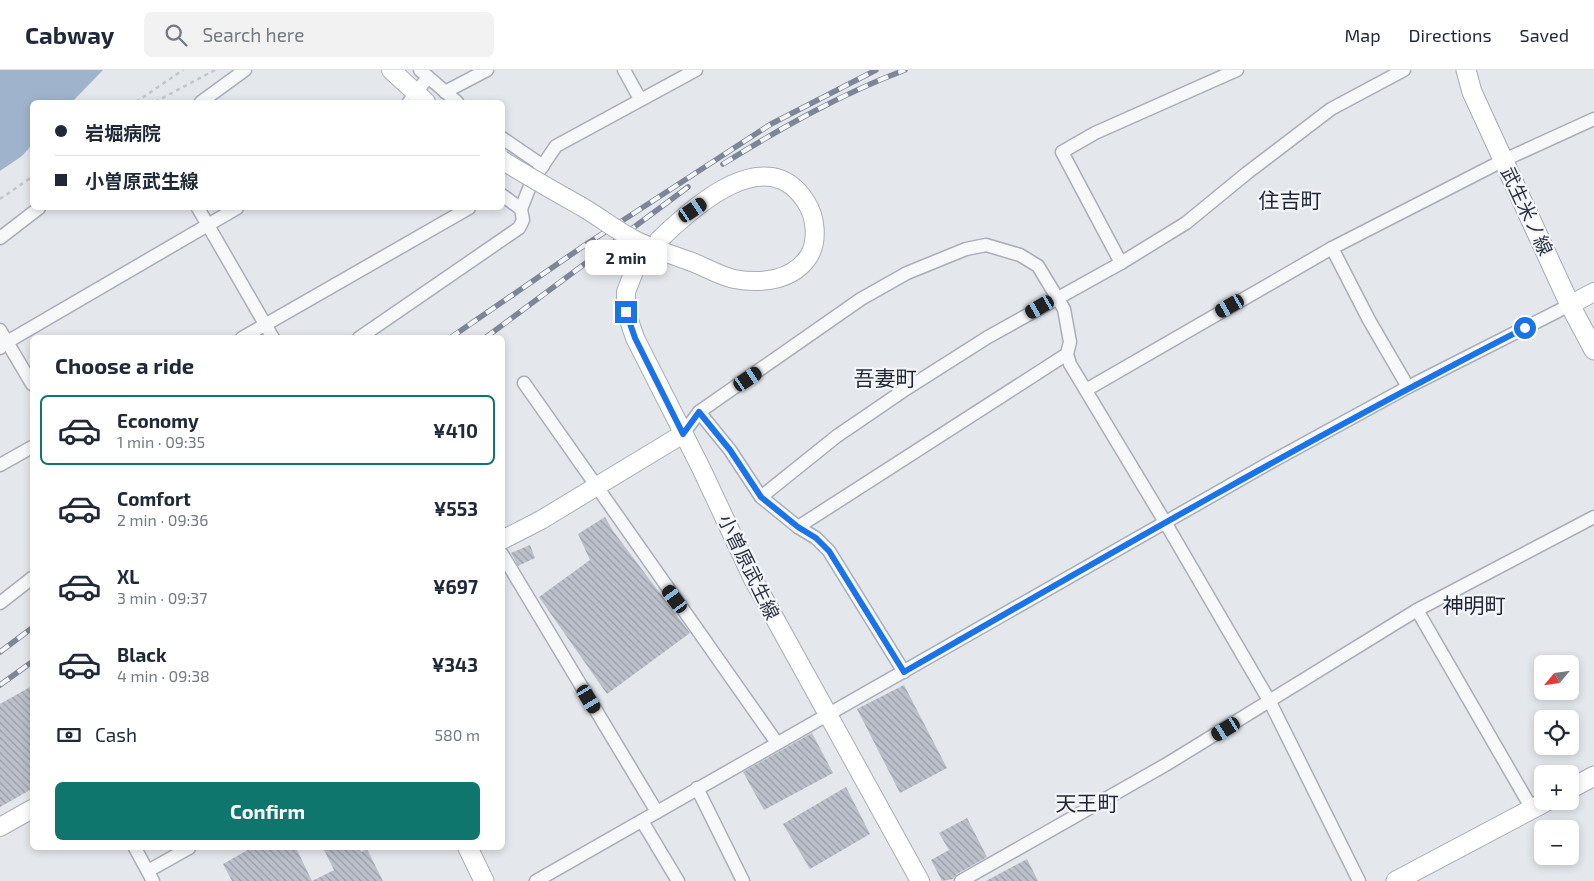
<!DOCTYPE html>
<meta charset="utf-8">
<style>
:root{--surface:#fff;--page:#f2f2f3;--text:#1f2937;--muted:#747a83;--line:#e0e1e3;--accent:#0f766e}
body{margin:0;font-family:"Exo 2","Noto Sans JP",sans-serif;background:var(--page);color:var(--text);height:100vh;display:flex;flex-direction:column;font-size:19px;white-space:nowrap}
*{box-sizing:border-box;margin:0}
p{font-size:16px;color:var(--muted)}
.icon{flex:none;width:28px;height:28px;fill:none;stroke:currentColor;stroke-width:2;stroke-linecap:round;stroke-linejoin:round}
.map{position:relative;flex:1;overflow:hidden}
.drawer{position:absolute;left:30px;top:265px;width:475px;height:515px;display:flex;flex-direction:column;background:var(--surface);border-radius:8px;box-shadow:0 2px 8px #0003}
.drawer>*{flex:none}
.top-card{position:absolute;left:30px;top:30px;width:475px;height:110px;border-radius:8px;box-shadow:0 2px 8px #0003;display:grid;align-content:center;height:110px;padding:0 25px;background:var(--surface)}
.needle{width:32px;rotate:241deg}
.fabs{position:absolute;left:1534px;top:585px;display:grid;gap:10px}
.fabs a{display:grid;place-items:center;width:45px;height:45px;border-radius:8px;background:var(--surface);box-shadow:0 2px 8px #0003;font-size:25px}
.end{position:absolute;width:22px;height:22px;margin:-11px;border:6px solid #1a73e8;background:#fff;box-shadow:0 0 0 2px #fff}
.from{border-radius:50%}
.bubble{position:absolute;height:35px;border-radius:8px;background:var(--surface);box-shadow:0 2px 8px #0003;font-size:16px;font-weight:700;line-height:35px;text-align:center}
.car{position:absolute;width:15px;height:30px;margin:-15px -8px;border-radius:6px;box-shadow:0 0 4px 1px #0007;background:linear-gradient(#222 24%,#8ab4d8 0 40%,#222 0 76%,#8ab4d8 0 86%,#222 0)}
.top-card b{display:flex;align-items:center;gap:18px;height:48px;font-size:19px}
.top-card b+b{border-top:1px solid var(--line)}
.top-card i{width:12px;height:12px;background:var(--text)}
ul{padding:0;list-style:none}
li{display:flex;align-items:center;gap:15px;height:70px;margin:0 10px 8px;padding:0 15px;border:2px solid transparent;border-radius:8px}
li div{flex:1}
li b{display:block;font-size:19px}
li em{font-style:normal;font-weight:700}
li.on{border-color:var(--accent)}
li>.icon{width:45px;height:45px;stroke-width:1.5}
h2{padding:0 25px;font-size:22px;line-height:60px}
.pay{display:flex;align-items:center;gap:12px;height:55px;padding:0 25px;font-size:19px}
.pay p{margin-inline-start:auto}
.button{display:flex;gap:10px;margin-top:auto;padding:10px 25px}
.button a{flex:1;height:58px;border-radius:8px;background:var(--accent);color:#fff;font-size:20px;font-weight:700;line-height:58px;text-align:center}
header{display:flex;align-items:center;gap:30px;box-sizing:border-box;height:70px;padding:0 25px;background:var(--surface);border-bottom:1px solid var(--line)}
header strong{font-size:24px}
nav{display:flex;gap:28px;margin-inline-start:auto;font-size:18px}
.search{width:350px;height:45px;background:var(--page);display:flex;align-items:center;gap:12px;box-sizing:border-box;padding:0 18px;border-radius:8px;color:var(--muted);font-size:19px}
.map>svg:first-child{display:block}
.water{fill:#9fb4cc}
.building{fill:url(#building-back-hatch)}
.lines{fill:none;stroke-linecap:round;stroke-linejoin:round}
.street-casing{stroke:#a9aeb7;stroke-width:15}
.secondary-casing{stroke:#a9aeb7;stroke-width:20}
.primary-casing{stroke:#a3abb8;stroke-width:21}
.path{stroke:#c2c5cb;stroke-width:2.5;stroke-dasharray:4 4;stroke-linecap:butt}
.street{stroke:#f7f8fa;stroke-width:12}
.secondary{stroke:#fff;stroke-width:18}
.primary{stroke:#fff;stroke-width:19}
.rail-casing{stroke:#7d8696;stroke-width:5.5}
.rail{stroke:#f4f6f9;stroke-width:4;stroke-dasharray:11;stroke-linecap:butt}
.secondary-bridge-casing{stroke:#a9aeb7;stroke-width:20;stroke-linecap:butt}
.secondary-bridge{stroke:#fff;stroke-width:18}
.route{stroke:#1a73e8;stroke-width:6}
.labels{text-anchor:middle;stroke-width:4.5;stroke-linejoin:round;paint-order:stroke}
.street-label{font-size:19px;fill:#2b3445;stroke:#f4f6f9}
.quarter-label{font-size:21px;fill:#1d2536;stroke:#f4f6f9}
</style>
<header>
<strong>Cabway</strong>
<div class="search"><svg class="icon" aria-label="search" viewBox="0 0 24 24"><circle cx="10" cy="10" r="6"/><path d="M15 15l6 6"/></svg>Search here</div>
<nav><a>Map</a><a>Directions</a><a>Saved</a></nav>
</header>
<div class="map">
<svg width="1594" height="811" viewBox="0 0 1594 811">
<defs>
<pattern id="building-back-hatch" width="6" height="6" patternUnits="userSpaceOnUse" patternTransform="scale(1.25)"><rect width="6" height="6" fill="#bbc0ca"/><path d="M-1 5l2 2M0 0l6 6M5-1l2 2" fill="none" stroke="#989da6"/></pattern>
</defs>
<rect width="100%" height="100%" fill="#e4e7ec"/>
<path class="water" d="M0,0H103L72,32H32V75L22,86L0,101Z"/>
<g class="building">
<path d="M605,447L613,461L690,563L607,624L539,527L590,490L578,464Z"/>
<path d="M530,475L535,488L518,496L511,483Z"/>
<path d="M904,615L947,698L900,723L857,639Z"/>
<path d="M32,616V719L0,737V634Z"/>
<path d="M812,663L833,703L764,740L743,702Z"/>
<path d="M846,717L870,764L810,799L783,754Z"/>
<path d="M967,748L987,787L957,804L953,809L942,811L931,790L949,780L939,763Z"/>
<path d="M251,778H296L312,811L334,800L323,778H359L361,782L367,779L383,811H232L223,794Z"/>
<path d="M1027,789L1038,811H986Z"/>
</g>
<g class="lines">
<g class="street-casing">
<g id="street">
<path d="M420,0L457,32"/>
<path d="M624,0L640,29"/>
<path d="M445,22L487,0"/>
<path d="M201,32L245,0"/>
<path d="M409,32L428,7"/>
<path d="M502,68L543,96"/>
<path d="M198,138L273,268"/>
<path d="M521,139L532,111L556,76L696,0"/>
<path d="M0,168L39,138"/>
<path d="M1332,178L1369,250L1408,317"/>
<path d="M1121,193L1062,82L1095,63L1237,0"/>
<path d="M0,260L32,314"/>
<path d="M242,268L469,138"/>
<path d="M359,268L519,158L523,150L521,139L502,125"/>
<path d="M0,278L7,272L237,138"/>
<path d="M524,313L777,673"/>
<path d="M1086,320L1332,178L1504,90L1594,49"/>
<path d="M699,342L730,380L761,427L798,457L816,468L829,481L904,602"/>
<path d="M683,364L699,342L861,229L907,203L966,179L986,175L1020,185L1038,196L1064,239L1070,272L1067,284L1070,294L1165,452L1270,632L1359,811"/>
<path d="M0,395L32,377"/>
<path d="M761,427L837,366L903,321L988,267L1121,193L1186,153L1247,103L1331,39L1404,0"/>
<path d="M798,457L1067,284"/>
<path d="M502,484L657,742"/>
<path d="M0,533L32,508"/>
<path d="M1417,540L1532,739"/>
<path d="M697,718L743,811"/>
<path d="M642,751L678,811"/>
<path d="M135,778L153,811"/>
<path d="M148,801L189,778"/>
<path d="M536,811L1271,392L1408,317L1570,235"/>
<path d="M961,811L1167,694L1417,540L1594,447"/>
</g>
</g>
<g class="secondary-casing">
<g id="secondary">
<path d="M391,0L426,32"/>
<path d="M659,170L636,196L626,222V241L635,268L701,398L753,509L920,811"/>
<path d="M1570,235L1594,222"/>
<path d="M502,470L541,450L683,364"/>
<path d="M0,757L32,739"/>
</g>
</g>
<g class="primary-casing">
<g id="primary">
<path d="M1466,0L1472,22L1570,235L1594,280"/>
<path d="M1570,719L1594,706"/>
<path d="M468,778L484,811"/>
<path d="M1396,811L1547,731"/>
</g>
</g>
<g class="path">
<path d="M136,32L183,0"/>
<path d="M155,32L215,0"/>
<path d="M0,129L32,107"/>
</g>
<use href="#street" class="street"/>
<use href="#secondary" class="secondary"/>
<use href="#primary" class="primary"/>
<g class="rail-casing">
<g id="rail">
<path d="M723,94C781,58 841,24 905,0"/>
<path d="M450,268L585,175L771,54L876,0"/>
<path d="M485,268L688,117"/>
<path d="M0,582L32,558"/>
<path d="M0,615L32,592"/>
</g>
</g>
<use href="#rail" class="rail"/>
<g class="secondary-bridge-casing">
<path id="secondary-bridge" d="M502,90C529,107 556,122 584,138C601,148 617,161 635,170C653,179 673,185 692,192C705,197 720,206 734,209C761,214 793,211 809,186C818,171 816,147 806,132C767,70 694,136 659,170"/>
</g>
<use href="#secondary-bridge" class="secondary-bridge"/>
</g>
<g class="lines">
<path class="route" d="M626,242L635,268L683,364L699,342L730,380L761,427L798,457L816,468L829,481L904,602C1109,484 1314,366 1525,258"/>
</g>
<g class="labels">
<g class="street-label">
<text transform="translate(1527 141) rotate(65)" y="7">武生米ノ線</text>
<text transform="translate(749 497) rotate(64)" y="7">小曽原武生線</text>
</g>
<g class="quarter-label">
<text x="1290" y="138">住吉町</text>
<text x="885" y="316">吾妻町</text>
<text x="1474" y="543">神明町</text>
<text x="1087" y="741">天王町</text>
</g>
</g>
</svg>
<div class="fabs">
<a><svg class="needle" viewBox="-14 -14 28 28"><path d="M0-13l5 13h-10z" fill="#e53935"/><path d="M0 13l5-13h-10z" fill="#747a83"/></svg></a>
<a><svg class="icon" aria-label="locate" viewBox="0 0 24 24"><circle cx="12" cy="12" r="6"/><path d="M12 2v4M12 18v4M2 12h4M18 12h4"/></svg></a>
<a>+</a>
<a>−</a>
</div>
<i class="end from" style="left:1525px;top:258px"></i>
<i class="end" style="left:626px;top:242px"></i>
<div class="bubble" style="left:585px;top:170px;width:82px">2 min</div>
<i class="car" style="left:693px;top:140px;rotate:56deg"></i>
<i class="car" style="left:1230px;top:236px;rotate:240deg"></i>
<i class="car" style="left:1040px;top:237px;rotate:240deg"></i>
<i class="car" style="left:748px;top:309px;rotate:56deg"></i>
<i class="car" style="left:675px;top:529px;rotate:324deg"></i>
<i class="car" style="left:589px;top:629px;rotate:149deg"></i>
<i class="car" style="left:1226px;top:659px;rotate:239deg"></i>
<div class="top-card">
<b><i class="from"></i>岩堀病院</b>
<b><i></i>小曽原武生線</b>
</div>
<section class="drawer">
<h2>Choose a ride</h2>
<ul>
<li class="on"><svg class="icon" aria-label="car" viewBox="0 0 24 24"><path d="M5 17H2v-5l4-1 3-4h7l3 4 3 1v5h-3M9 17h6M6 11h13"/><circle cx="7" cy="17" r="2"/><circle cx="17" cy="17" r="2"/></svg><div><b>Economy</b><p>1 min · 09:35</p></div><em>¥410</em></li>
<li><svg class="icon" aria-label="car" viewBox="0 0 24 24"><path d="M5 17H2v-5l4-1 3-4h7l3 4 3 1v5h-3M9 17h6M6 11h13"/><circle cx="7" cy="17" r="2"/><circle cx="17" cy="17" r="2"/></svg><div><b>Comfort</b><p>2 min · 09:36</p></div><em>¥553</em></li>
<li><svg class="icon" aria-label="car" viewBox="0 0 24 24"><path d="M5 17H2v-5l4-1 3-4h7l3 4 3 1v5h-3M9 17h6M6 11h13"/><circle cx="7" cy="17" r="2"/><circle cx="17" cy="17" r="2"/></svg><div><b>XL</b><p>3 min · 09:37</p></div><em>¥697</em></li>
<li><svg class="icon" aria-label="car" viewBox="0 0 24 24"><path d="M5 17H2v-5l4-1 3-4h7l3 4 3 1v5h-3M9 17h6M6 11h13"/><circle cx="7" cy="17" r="2"/><circle cx="17" cy="17" r="2"/></svg><div><b>Black</b><p>4 min · 09:38</p></div><em>¥343</em></li>
</ul>
<div class="pay"><svg class="icon" aria-label="cash" viewBox="0 0 24 24"><path d="M3 7h18v10H3z"/><circle cx="12" cy="12" r="2"/></svg>Cash<p>580 m</p></div>
<div class="button"><a>Confirm</a></div>
</section>
</div>
